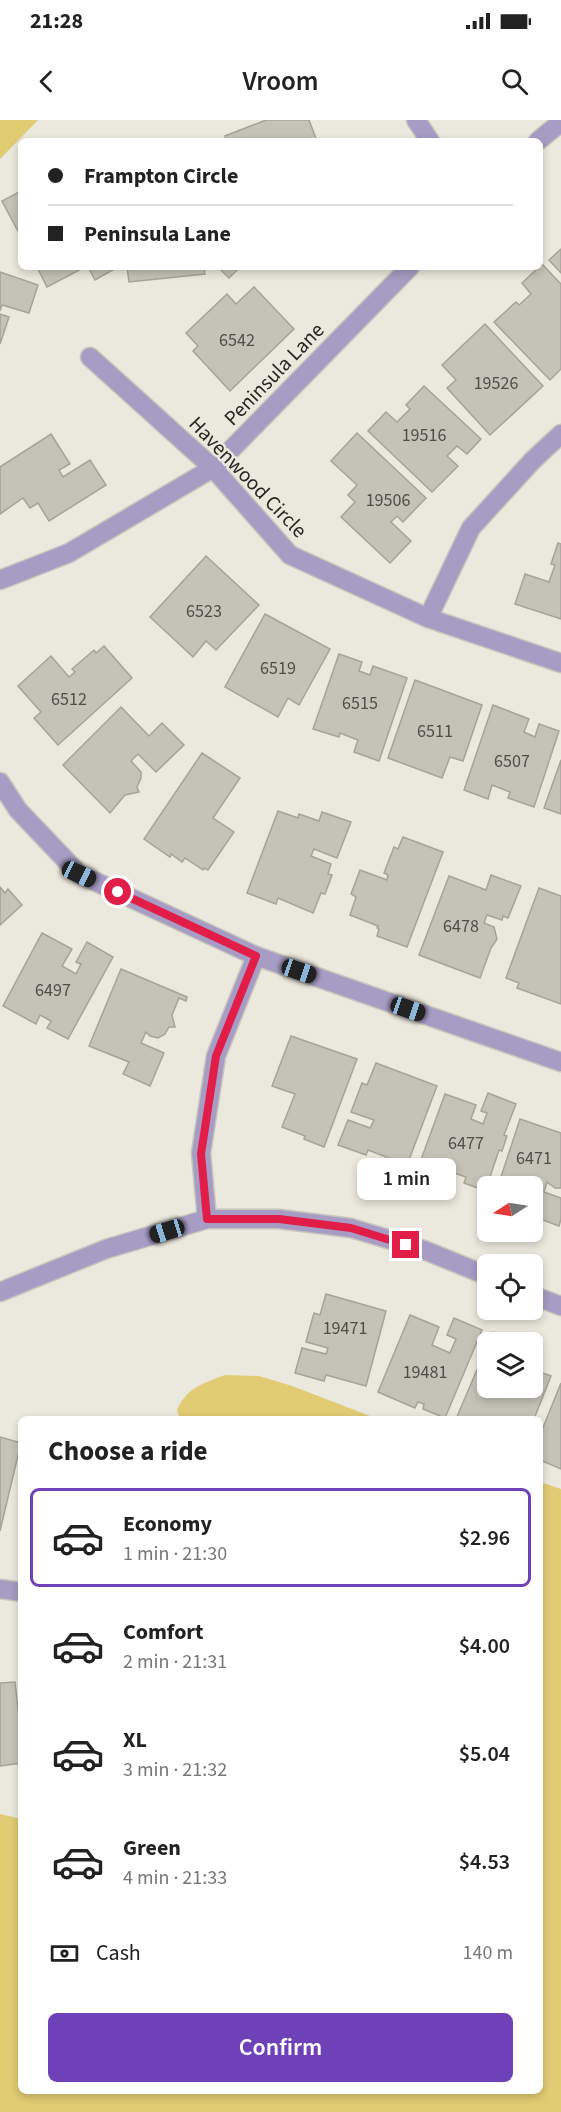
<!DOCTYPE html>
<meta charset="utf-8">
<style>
:root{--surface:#fff;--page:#f2f2f2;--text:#222;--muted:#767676;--line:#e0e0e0;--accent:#6f41b9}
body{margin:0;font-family:"Source Sans 3",sans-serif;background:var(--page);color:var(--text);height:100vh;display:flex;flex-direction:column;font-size:22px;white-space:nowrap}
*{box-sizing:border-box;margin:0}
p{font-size:20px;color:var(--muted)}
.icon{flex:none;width:33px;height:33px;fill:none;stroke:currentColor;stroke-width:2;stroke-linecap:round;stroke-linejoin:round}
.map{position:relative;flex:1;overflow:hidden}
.panel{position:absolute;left:18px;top:1296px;width:525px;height:678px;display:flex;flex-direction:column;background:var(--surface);border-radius:9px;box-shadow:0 3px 9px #0003}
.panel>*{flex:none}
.banner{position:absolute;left:18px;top:18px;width:525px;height:132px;border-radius:9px;box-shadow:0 3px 9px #0003;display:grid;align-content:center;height:132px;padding:0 30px;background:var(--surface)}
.needle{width:39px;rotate:258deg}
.tools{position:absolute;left:477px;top:1056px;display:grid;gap:12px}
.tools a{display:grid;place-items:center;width:66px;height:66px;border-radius:9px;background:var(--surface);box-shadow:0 3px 9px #0003;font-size:30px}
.end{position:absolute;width:27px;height:27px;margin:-14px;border:8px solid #e11d48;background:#fff;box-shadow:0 0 0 3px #fff}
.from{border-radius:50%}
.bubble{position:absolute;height:42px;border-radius:9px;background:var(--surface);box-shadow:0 3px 9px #0003;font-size:20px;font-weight:600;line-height:42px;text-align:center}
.car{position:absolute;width:18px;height:36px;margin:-18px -9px;border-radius:8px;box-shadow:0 0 4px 2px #0007;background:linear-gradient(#222 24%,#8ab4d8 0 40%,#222 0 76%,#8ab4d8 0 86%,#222 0)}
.banner b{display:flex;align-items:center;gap:21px;height:57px;font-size:22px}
.banner b+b{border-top:2px solid var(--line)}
.banner i{width:15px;height:15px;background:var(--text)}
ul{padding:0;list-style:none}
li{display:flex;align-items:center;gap:18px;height:99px;margin:0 12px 9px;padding:0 18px;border:3px solid transparent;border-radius:9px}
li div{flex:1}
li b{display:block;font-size:22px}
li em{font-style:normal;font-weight:600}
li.selected{border-color:var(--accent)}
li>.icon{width:54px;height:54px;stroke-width:1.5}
h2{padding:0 30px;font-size:27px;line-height:72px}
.pay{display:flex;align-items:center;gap:15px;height:66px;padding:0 30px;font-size:22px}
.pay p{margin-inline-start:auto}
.primary-button{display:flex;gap:12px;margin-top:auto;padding:12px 30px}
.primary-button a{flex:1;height:69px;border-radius:9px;background:var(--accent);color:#fff;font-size:24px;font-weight:600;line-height:69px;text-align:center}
.status{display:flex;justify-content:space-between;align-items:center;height:42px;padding:0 30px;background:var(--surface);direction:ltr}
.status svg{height:16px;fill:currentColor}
header{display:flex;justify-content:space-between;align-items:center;height:78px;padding:0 30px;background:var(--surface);font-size:27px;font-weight:600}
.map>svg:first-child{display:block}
.green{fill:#e1cb73}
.building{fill:#c5c2b8;stroke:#a6a399;stroke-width:1.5}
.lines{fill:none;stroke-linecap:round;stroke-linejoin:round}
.minor-casing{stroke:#c8c5bc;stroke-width:21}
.minor{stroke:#a69cc4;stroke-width:18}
.route{stroke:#e11d48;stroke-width:8}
.labels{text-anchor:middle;stroke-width:5;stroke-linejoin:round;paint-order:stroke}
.number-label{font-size:18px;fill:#504e49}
.street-label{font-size:21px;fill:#292824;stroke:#ebe8dd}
</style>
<div class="status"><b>21:28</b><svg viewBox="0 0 49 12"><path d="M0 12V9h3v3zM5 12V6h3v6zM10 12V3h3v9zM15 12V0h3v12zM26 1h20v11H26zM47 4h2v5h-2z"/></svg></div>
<header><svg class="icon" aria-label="back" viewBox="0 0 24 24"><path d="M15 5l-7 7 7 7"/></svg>Vroom<svg class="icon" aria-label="search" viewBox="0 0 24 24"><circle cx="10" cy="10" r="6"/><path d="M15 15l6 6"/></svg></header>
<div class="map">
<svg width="561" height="1992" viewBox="0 0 561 1992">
<rect width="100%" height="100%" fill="#ebe8dd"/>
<g class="green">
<path d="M0,0H38L0,39Z"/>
<path d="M225,1255L259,1256L292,1266L378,1299H180L177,1290C188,1266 203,1264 225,1255Z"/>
<path d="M540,1362L561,1369V1992H0V1694L21,1699V1971H540Z"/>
</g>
<g class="building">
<path d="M266,0H309L317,21H227L225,16Z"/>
<path d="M21,71V117L2,81Z"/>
<path d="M561,129V153L549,140Z"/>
<path d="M542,144L561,164V249L550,260L494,202L516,182L519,185L531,174L522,163Z"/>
<path d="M37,147H85L47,167Z"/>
<path d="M88,147H118L95,160Z"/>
<path d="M127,147H204L205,154L129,162Z"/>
<path d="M218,147H240L229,158Z"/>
<path d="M0,152L38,165L29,193L2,185L0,191Z"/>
<path d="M254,167L294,209L230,271L193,231L198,226L186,213L227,174L236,184Z"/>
<path d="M0,194L9,197L0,224Z"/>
<path d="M485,204L543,266L490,315L447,268L456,260L442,245Z"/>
<path d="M424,266L481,319L467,334L457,326L447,336L458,346L432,372L368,311L386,292L397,302L410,289L406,285Z"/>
<path d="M357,313L426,378L403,402L397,396L391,402L411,421L390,443L341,397L355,382L348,375L357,365L331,341Z"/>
<path d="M51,314L70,344L59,350L63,357L90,340L106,365L49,401L38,383L30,388L23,378L0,394V347Z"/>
<path d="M558,423L561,424V499L515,484L525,454L549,462L555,445L551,444Z"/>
<path d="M206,436L259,485L216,530L206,521L193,537L150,497Z"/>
<path d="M265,494L330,529L299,585L288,578L278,597L225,567Z"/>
<path d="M104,526L132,558L58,625L34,598L41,592L18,566L51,536L69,557L75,552L72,549L94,530L96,533Z"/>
<path d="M339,534L362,542L359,551L370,555L373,546L407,558L379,641L354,632L358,620L340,613L339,617L313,609Z"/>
<path d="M415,560L482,585L463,641L450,637L442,658L388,638Z"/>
<path d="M493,585L529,599L524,612L535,617L539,604L559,611L534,687L508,678L510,672L492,665L488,679L464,670Z"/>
<path d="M121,587L149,616L162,603L184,625L156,652L138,634L131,641L141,652V658L137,667L139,672L125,675L110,693L63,645Z"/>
<path d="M202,633L240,658L213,698L234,712L208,750L204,748L203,750L185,738L182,742L171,734L170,737L144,719Z"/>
<path d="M561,640V694L544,688Z"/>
<path d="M278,691L298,698L299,694L319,701L322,692L351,702L337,738L314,729L311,736L331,744L328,754L332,755L325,774L321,773L313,793L278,778L276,784L247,773Z"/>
<path d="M403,717L443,732L407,827L377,816L379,809L377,808L378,806L350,795L356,777L351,774L360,750L387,760L388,755L384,753L394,727L398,729Z"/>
<path d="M491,755L521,766L508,798L503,796L502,800L487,795L484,803L494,807L497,819L491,828L480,858L419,835L449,756L486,770Z"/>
<path d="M0,767L5,773L8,769L22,785L0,805Z"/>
<path d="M539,768L561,776V884L517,868L519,863L506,858Z"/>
<path d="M42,813L72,829L62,846L76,854L81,844L76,842L87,822L113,837L68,919L47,908L51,901L40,895L36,904L3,886Z"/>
<path d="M121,849L187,877L186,881L179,878L172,895L175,907H169L165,914L158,918L150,916L146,912L141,923L164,933L150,966L123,954L129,942L89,926Z"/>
<path d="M291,916L357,939L324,1027L304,1019L305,1016L282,1007L295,974L272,966Z"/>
<path d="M376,943L437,966L407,1045L368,1030L366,1035L338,1025L348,1000L370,1008L374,1000L351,992L362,963L367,965Z"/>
<path d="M488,973L516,984L504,1015L507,1016L502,1031L499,1030L489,1060L487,1059L483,1070L464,1063L466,1057L454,1053L451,1061L418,1048L445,974L476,985L471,999L483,1004L487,993L481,991Z"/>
<path d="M520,999L561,1013V1068H555L547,1062L544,1072L561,1078V1099L559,1106L532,1096V1066H498Z"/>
<path d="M326,1174L386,1191L366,1266L326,1255L324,1261L295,1253L302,1228L326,1234L328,1228L306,1222L314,1193L320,1195Z"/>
<path d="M410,1195L439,1207L432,1225L450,1233L456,1219L447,1215L454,1198L482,1210L445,1298L423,1289L424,1284L418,1282L415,1288L378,1272Z"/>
<path d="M493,1212L519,1222H488Z"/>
<path d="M488,1224V1268H532V1249L551,1256L534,1299H456Z"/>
<path d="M561,1263V1349L540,1340V1315Z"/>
<path d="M0,1317L21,1323L0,1411Z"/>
<path d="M15,1562L21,1617V1643L0,1646V1563Z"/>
</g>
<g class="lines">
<g class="minor-casing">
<g id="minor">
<path d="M416,0L430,21"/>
<path d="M538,21L561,2"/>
<path d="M90,237L213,348L290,435L428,498L561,543"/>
<path d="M0,460L69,433L213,348L410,147"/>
<path d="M428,498L471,408L533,340L561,314"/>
<path d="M0,662L18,690L79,754L256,836L561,942"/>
<path d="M207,1099L201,1033L216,936L256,836"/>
<path d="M0,1172L106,1129L207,1099H279L351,1108L424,1130L488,1156"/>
<path d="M532,1175L561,1186"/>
<path d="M0,1469L21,1472"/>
</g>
</g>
<use href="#minor" class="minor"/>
</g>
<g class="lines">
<path class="route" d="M118,772L256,836L216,936L201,1034L207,1099H279L351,1108L406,1125"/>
</g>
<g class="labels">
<g class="number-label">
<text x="237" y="226">6542</text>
<text x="496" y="269">19526</text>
<text x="424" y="321">19516</text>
<text x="388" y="386">19506</text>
<text x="204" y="497">6523</text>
<text x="278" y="554">6519</text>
<text x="69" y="585">6512</text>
<text x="360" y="589">6515</text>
<text x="435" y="617">6511</text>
<text x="512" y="647">6507</text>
<text x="461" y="812">6478</text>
<text x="53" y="876">6497</text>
<text x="466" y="1029">6477</text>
<text x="534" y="1044">6471</text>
<text x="345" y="1214">19471</text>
<text x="425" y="1258">19481</text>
</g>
<g class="street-label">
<text transform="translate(274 254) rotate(-46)" y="7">Peninsula Lane</text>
<text transform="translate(248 357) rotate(46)" y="7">Havenwood Circle</text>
</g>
</g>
</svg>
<div class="tools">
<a><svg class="needle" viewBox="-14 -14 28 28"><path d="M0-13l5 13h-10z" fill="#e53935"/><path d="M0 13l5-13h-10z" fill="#767676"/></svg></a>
<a><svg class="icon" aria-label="locate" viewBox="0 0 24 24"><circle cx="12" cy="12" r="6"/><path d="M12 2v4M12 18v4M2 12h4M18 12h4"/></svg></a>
<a><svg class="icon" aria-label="layers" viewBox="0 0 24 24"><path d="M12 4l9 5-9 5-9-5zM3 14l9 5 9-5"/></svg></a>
</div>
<i class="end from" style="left:118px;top:772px"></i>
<i class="end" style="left:406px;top:1125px"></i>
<div class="bubble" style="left:357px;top:1038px;width:99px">1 min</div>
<i class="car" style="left:79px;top:754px;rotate:115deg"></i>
<i class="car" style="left:299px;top:851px;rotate:109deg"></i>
<i class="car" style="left:408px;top:889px;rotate:109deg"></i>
<i class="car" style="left:167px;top:1111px;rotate:253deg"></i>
<div class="banner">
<b><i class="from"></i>Frampton Circle</b>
<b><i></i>Peninsula Lane</b>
</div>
<section class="panel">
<h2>Choose a ride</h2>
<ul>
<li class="selected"><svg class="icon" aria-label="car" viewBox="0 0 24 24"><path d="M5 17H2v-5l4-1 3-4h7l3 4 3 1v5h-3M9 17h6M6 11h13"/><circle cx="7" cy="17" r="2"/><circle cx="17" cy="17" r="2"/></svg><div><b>Economy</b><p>1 min · 21:30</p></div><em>$2.96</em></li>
<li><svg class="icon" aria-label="car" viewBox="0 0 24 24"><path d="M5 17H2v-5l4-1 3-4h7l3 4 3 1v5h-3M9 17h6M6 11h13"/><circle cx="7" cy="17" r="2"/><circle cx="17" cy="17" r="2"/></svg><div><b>Comfort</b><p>2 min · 21:31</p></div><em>$4.00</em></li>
<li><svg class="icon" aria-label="car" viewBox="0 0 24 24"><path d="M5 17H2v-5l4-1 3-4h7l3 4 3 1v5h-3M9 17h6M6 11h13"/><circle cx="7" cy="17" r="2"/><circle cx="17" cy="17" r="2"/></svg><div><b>XL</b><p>3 min · 21:32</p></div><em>$5.04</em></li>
<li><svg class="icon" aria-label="car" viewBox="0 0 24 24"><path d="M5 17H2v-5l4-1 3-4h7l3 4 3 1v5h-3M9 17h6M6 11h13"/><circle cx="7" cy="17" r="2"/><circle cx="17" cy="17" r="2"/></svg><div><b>Green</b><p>4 min · 21:33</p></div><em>$4.53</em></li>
</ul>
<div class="pay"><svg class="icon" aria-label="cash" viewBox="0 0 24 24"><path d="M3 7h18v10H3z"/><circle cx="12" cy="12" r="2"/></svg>Cash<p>140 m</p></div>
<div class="primary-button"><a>Confirm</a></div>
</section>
</div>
